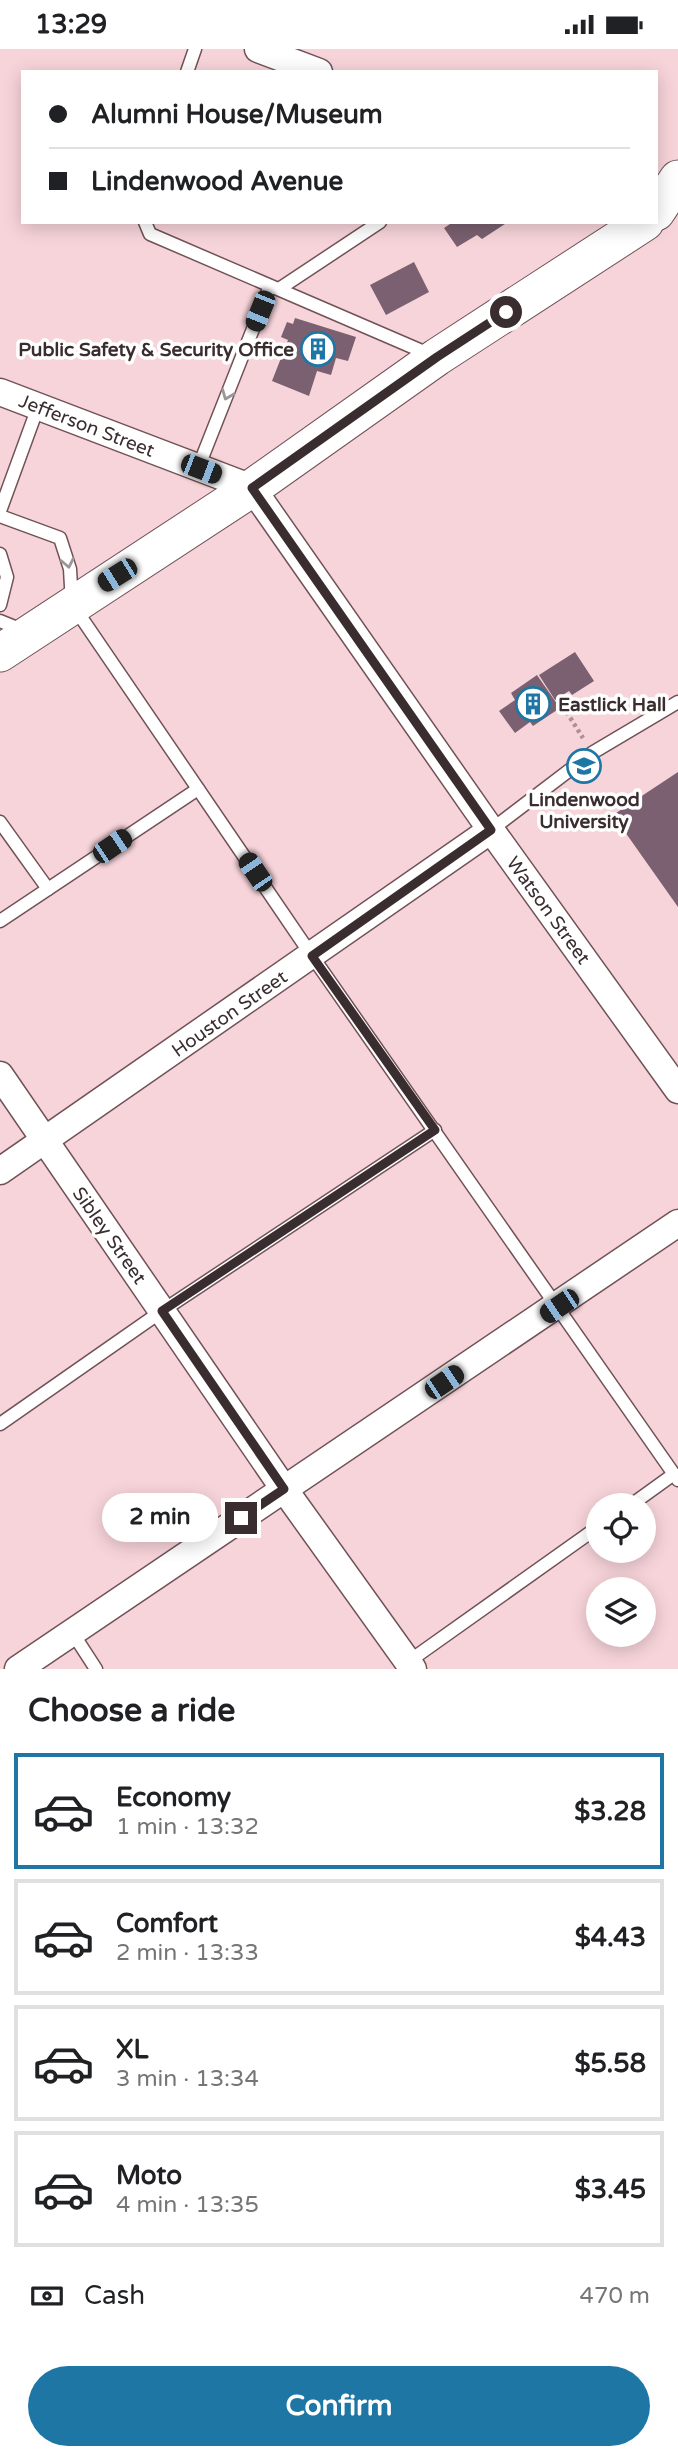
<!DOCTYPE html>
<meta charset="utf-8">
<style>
:root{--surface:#fff;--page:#f2f2f2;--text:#202124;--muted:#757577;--line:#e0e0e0;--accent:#1e76a5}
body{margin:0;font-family:"Varela Round",sans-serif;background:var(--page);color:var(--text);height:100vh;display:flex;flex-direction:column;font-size:26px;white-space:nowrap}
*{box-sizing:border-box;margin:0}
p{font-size:23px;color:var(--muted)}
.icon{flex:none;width:38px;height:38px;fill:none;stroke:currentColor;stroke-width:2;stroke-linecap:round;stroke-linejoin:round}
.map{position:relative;height:1620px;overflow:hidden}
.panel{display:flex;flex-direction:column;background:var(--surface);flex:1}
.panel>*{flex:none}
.guide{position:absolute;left:21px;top:21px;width:637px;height:154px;border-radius:0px;box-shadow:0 4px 18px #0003;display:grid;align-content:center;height:154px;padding:0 28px;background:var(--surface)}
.fabs{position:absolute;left:586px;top:1444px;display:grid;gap:14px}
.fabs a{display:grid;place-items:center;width:70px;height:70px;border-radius:50%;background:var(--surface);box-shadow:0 4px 18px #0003;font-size:35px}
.end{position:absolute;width:32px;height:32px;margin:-16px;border:9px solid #3a2d2f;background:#fff;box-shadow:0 0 0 4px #fff}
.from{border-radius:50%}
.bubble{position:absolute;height:49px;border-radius:24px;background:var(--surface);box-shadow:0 4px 18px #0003;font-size:23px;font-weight:700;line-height:49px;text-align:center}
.car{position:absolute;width:21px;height:42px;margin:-21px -10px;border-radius:9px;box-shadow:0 0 5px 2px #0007;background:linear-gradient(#222 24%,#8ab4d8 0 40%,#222 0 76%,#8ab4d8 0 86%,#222 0)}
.guide b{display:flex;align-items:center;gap:24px;height:66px;font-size:26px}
.guide b+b{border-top:2px solid var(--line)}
.guide i{width:18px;height:18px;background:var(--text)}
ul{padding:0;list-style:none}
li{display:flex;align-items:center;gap:21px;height:116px;margin:0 14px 10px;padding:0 14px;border:4px solid var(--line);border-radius:0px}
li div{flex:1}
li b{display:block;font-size:26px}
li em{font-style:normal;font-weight:700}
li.selected{border-color:var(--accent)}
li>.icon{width:63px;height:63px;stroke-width:1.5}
h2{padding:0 28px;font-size:32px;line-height:84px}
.pay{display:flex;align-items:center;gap:18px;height:77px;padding:0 28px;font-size:26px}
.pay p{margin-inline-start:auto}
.action{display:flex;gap:14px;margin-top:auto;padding:14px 28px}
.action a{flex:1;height:80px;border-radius:42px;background:var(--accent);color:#fff;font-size:28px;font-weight:700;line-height:80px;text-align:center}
.status{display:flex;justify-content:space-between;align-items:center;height:49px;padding:0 35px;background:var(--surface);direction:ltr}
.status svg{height:19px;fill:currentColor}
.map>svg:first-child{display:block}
.building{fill:#7a6070}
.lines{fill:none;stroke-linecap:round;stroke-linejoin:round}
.service-casing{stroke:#705257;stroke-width:15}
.minor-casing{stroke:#705257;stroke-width:29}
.secondary-casing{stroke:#705257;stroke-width:39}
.path{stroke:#ab9195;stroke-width:4.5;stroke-dasharray:3.5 3.5;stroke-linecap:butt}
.service{stroke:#fff;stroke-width:12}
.minor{stroke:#fff;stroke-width:26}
.secondary{stroke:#fff;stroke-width:37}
.oneway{stroke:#9c9697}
.route{stroke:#3a2d2f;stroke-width:9}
.labels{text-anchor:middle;stroke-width:7;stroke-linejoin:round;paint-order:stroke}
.poi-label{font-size:19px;font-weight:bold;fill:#3a2d2f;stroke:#fff;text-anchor:end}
.street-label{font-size:19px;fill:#3a2d2f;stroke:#fff}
</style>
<div class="status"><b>13:29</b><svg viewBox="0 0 49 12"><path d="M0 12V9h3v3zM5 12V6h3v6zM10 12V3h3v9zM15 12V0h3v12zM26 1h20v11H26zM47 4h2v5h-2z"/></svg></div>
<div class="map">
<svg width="678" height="1620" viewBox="0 0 678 1620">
<rect width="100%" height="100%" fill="#f7d4da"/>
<g class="building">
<path d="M453,173H508L482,190L477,186L457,198L444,179Z"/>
<path d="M414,213L429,243L386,266L370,236Z"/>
<path d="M295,269L356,288L348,312L336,309L331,326L317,322L309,347L272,332L288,291L281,288L287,273L293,275Z"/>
<path d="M575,603L594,632L572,646L569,642L555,651L539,626Z"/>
<path d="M537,626L560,659L533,677L530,673L515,684L499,662L515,651L511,644Z"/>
<path d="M678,723V858L613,766Z"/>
</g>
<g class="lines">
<g class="service-casing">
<g id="service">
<path d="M187,23L195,0"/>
<path d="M145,173L150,185L431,306"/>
<path d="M279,240L380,173"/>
<path d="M198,419L270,237"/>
<path d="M0,462L38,358"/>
<path d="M0,467L60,489L70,520L72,555L312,907L678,1431"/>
<path d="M0,505L7,528L0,556"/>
<path d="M0,572L22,581"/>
<path d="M0,773L48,840"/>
<path d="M491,781L592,704L678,653"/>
<path d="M0,872L198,740"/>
<path d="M0,1375L162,1262L435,1081"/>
<path d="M631,1456L674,1425"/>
<path d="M72,1583L96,1620"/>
<path d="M408,1613L598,1478"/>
</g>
</g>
<g class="minor-casing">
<g id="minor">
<path d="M258,0L319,23"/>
<path d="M0,343L252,439L491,781L678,1041"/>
<path d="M0,1026L284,1440L413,1620"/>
<path d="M0,1122L491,781"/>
<path d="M18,1620L678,1174"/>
</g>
</g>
<g class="secondary-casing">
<g id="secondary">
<path d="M656,163L678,130"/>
<path d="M0,604L252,439L437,308L645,173"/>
</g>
</g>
<g class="path">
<path d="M559,651L583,689"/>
<path d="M565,660L568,648"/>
</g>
<use href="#service" class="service"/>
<use href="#minor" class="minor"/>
<use href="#secondary" class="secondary"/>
</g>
<defs><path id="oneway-chevron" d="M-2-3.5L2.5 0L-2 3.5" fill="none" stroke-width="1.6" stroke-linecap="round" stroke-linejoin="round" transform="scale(1.75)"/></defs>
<g class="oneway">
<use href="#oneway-chevron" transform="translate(227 346) rotate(112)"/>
<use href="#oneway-chevron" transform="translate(68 514) rotate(79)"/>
</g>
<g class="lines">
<path class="route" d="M241,1469L284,1440L162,1262L435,1081L312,907L491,781L252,439L437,308L506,263"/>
</g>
<defs>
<g id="building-ring" transform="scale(1.75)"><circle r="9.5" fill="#fff" stroke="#1e76a5" stroke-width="1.5"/><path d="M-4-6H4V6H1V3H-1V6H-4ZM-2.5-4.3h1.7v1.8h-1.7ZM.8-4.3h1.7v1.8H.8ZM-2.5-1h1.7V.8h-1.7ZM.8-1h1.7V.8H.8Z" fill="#1e76a5"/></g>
<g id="university-ring" transform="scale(1.75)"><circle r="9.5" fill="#fff" stroke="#1e76a5" stroke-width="1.5"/><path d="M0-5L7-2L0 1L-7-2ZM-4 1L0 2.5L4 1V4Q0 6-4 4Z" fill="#1e76a5"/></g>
</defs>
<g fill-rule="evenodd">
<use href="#building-ring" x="318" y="300"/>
<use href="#building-ring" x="533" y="655"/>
<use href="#university-ring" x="584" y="717"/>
</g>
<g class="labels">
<g class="poi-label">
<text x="294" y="307">Public Safety &amp; Security Office</text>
<text x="558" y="662" text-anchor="start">Eastlick Hall</text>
<text x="584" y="757" text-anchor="middle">Lindenwood<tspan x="584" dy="22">University</tspan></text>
</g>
<g class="street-label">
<text transform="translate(87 376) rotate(21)" y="7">Jefferson Street</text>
<text transform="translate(549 861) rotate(54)" y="7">Watson Street</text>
<text transform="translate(229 964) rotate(-35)" y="7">Houston Street</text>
<text transform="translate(110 1186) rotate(55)" y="7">Sibley Street</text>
</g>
</g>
</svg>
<div class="fabs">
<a><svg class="icon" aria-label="locate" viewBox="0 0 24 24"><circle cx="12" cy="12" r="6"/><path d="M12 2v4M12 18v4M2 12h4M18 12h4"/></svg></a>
<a><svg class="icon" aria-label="layers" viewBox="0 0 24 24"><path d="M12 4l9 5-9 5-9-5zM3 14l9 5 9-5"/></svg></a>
</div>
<i class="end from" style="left:506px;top:263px"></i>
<i class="end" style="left:241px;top:1469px"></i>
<div class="bubble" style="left:102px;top:1444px;width:116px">2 min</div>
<i class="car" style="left:260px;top:262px;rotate:202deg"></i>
<i class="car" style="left:201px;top:420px;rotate:111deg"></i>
<i class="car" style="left:117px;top:526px;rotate:238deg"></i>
<i class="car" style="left:112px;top:797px;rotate:56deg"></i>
<i class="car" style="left:255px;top:823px;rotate:326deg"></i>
<i class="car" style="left:559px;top:1257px;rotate:236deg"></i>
<i class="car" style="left:444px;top:1333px;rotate:56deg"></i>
<div class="guide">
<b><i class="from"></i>Alumni House/Museum</b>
<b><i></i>Lindenwood Avenue</b>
</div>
</div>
<section class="panel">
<h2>Choose a ride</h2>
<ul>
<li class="selected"><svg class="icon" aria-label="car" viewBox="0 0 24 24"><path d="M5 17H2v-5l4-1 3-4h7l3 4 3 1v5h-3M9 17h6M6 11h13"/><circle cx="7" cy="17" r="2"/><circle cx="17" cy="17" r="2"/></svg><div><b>Economy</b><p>1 min · 13:32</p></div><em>$3.28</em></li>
<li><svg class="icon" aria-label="car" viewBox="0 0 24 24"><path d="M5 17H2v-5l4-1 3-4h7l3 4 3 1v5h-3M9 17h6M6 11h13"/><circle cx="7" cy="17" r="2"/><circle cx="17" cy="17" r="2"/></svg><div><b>Comfort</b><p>2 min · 13:33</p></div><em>$4.43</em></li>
<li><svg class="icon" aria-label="car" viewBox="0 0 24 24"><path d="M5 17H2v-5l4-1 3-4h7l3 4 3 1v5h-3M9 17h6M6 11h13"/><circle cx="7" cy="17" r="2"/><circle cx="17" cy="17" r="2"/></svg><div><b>XL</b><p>3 min · 13:34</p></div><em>$5.58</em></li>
<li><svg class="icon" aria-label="car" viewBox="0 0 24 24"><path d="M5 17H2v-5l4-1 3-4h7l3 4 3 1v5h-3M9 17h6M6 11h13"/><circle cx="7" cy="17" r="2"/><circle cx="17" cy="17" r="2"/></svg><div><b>Moto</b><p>4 min · 13:35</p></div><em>$3.45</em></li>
</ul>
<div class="pay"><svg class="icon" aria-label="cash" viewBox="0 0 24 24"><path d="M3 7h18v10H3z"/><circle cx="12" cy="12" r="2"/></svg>Cash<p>470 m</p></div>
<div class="action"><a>Confirm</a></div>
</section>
